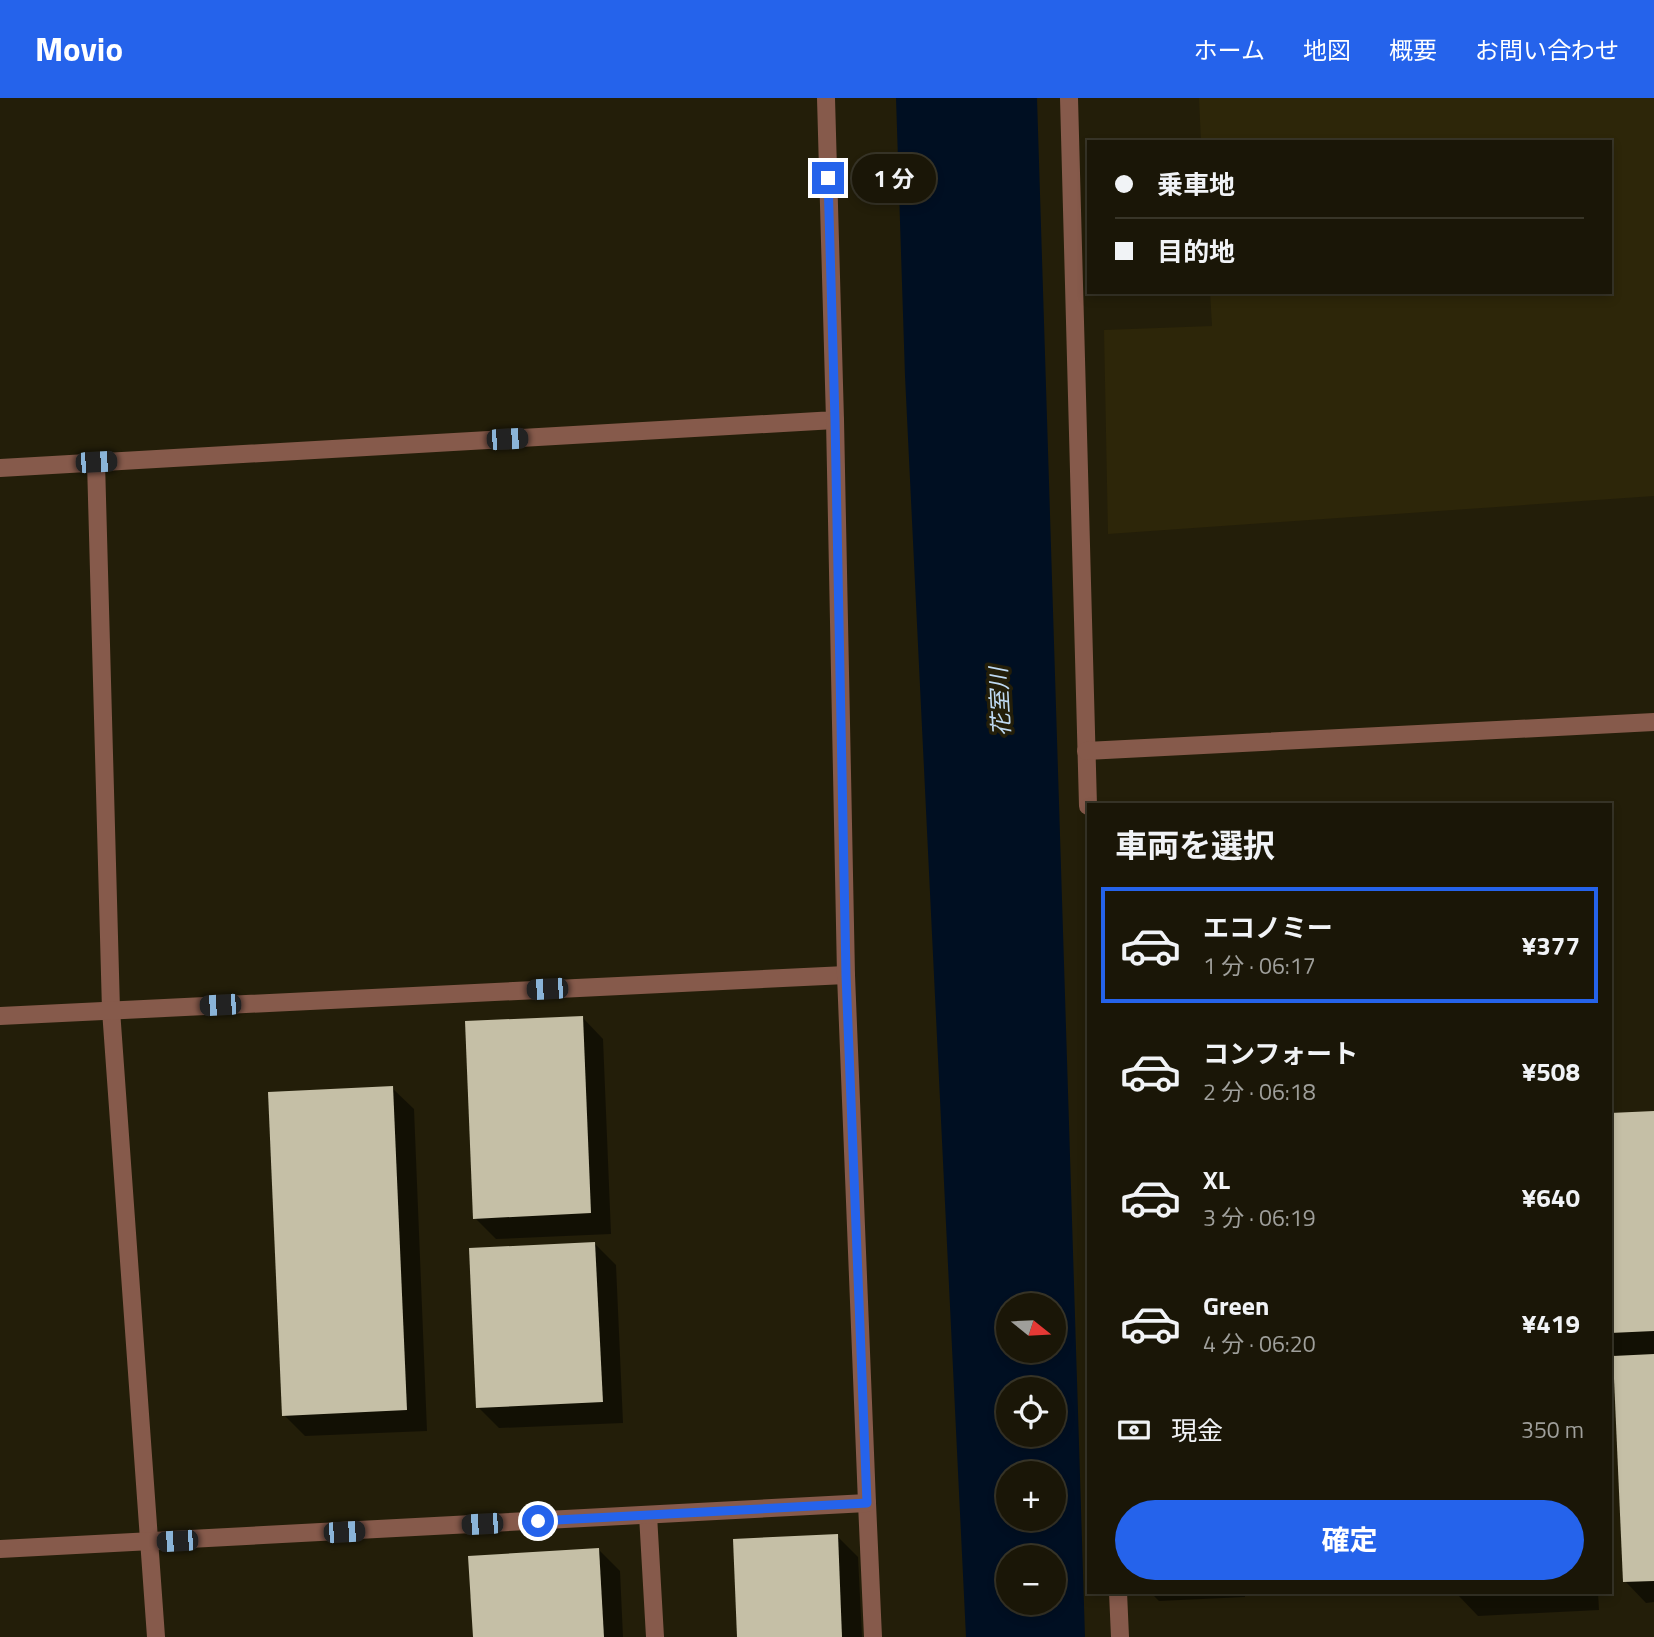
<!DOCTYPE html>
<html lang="ja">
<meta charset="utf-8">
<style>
:root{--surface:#1a1607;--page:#272315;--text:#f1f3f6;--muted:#9f9f9b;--line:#383528;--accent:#2563eb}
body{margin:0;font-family:"Titillium Web","Noto Sans JP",sans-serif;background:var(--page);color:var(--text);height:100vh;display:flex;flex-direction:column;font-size:26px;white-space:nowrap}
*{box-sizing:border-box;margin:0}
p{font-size:23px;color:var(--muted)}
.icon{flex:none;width:38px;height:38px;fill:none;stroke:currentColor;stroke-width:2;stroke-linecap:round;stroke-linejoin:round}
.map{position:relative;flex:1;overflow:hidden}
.sheet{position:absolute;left:1087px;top:705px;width:525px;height:791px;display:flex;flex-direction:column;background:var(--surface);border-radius:0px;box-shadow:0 4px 10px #0003,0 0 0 2px var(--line)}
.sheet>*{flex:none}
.top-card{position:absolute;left:1087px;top:42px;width:525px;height:154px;border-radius:0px;box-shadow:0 4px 10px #0003,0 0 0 2px var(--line);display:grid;align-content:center;height:154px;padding:0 28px;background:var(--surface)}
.needle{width:46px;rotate:108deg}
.tools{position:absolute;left:996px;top:1195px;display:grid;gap:14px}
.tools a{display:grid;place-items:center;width:70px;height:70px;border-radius:50%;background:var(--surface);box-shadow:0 4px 10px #0003,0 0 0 2px var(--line);font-size:35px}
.end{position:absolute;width:32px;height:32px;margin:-16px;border:9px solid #2563eb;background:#fff;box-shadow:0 0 0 4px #fff}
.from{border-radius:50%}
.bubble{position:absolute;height:49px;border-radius:24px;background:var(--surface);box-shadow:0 4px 10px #0003,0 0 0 2px var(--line);font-size:23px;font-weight:700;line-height:49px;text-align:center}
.car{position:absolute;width:21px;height:42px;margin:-21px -10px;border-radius:9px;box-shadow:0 0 5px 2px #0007;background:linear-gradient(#222 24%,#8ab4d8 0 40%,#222 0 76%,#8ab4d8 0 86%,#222 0)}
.top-card b{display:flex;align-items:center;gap:24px;height:66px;font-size:26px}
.top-card b+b{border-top:2px solid var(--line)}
.top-card i{width:18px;height:18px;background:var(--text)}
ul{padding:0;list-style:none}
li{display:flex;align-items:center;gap:21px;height:116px;margin:0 14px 10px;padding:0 14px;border:4px solid transparent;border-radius:0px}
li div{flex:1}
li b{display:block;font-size:26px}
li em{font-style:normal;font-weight:700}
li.on{border-color:var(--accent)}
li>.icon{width:63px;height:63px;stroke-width:1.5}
h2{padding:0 28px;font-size:32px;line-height:84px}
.pay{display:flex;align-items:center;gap:18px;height:77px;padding:0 28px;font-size:26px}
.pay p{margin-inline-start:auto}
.action{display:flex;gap:14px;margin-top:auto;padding:14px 28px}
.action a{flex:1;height:80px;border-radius:42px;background:var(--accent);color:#fff;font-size:28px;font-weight:700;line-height:80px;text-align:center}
header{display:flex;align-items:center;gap:42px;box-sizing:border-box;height:98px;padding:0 35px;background:var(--accent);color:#fff}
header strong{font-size:33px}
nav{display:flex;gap:38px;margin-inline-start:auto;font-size:24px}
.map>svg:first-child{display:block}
.built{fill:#2d2609}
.water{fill:#000f22;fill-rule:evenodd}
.shadow{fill:#0007}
.building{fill:#c5bfa6}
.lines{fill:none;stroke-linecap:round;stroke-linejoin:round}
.minor{stroke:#865a4b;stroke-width:18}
.route{stroke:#2563eb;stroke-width:9}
.labels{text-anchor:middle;stroke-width:7;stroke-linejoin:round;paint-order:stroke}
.water-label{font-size:23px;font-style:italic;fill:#bfdaf3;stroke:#231e09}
</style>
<header>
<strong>Movio</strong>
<nav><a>ホーム</a><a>地図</a><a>概要</a><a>お問い合わせ</a></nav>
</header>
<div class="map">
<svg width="1654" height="1539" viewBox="0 0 1654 1539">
<rect width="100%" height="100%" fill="#231e09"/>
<path class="built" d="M1199,0H1654V398L1108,436L1104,232L1212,228L1210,194H1610V44H1201Z"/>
<path class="water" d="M896,0H1037L1085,1539H966L905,278ZM1008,1208H1054V1253H1008ZM1008,1292H1054V1337H1008ZM1008,1376H1054V1421H1008ZM1008,1460H1054V1505H1008Z"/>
<g class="shadow">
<path d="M582,919L603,941L611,1136L496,1141L475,1120Z"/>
<path d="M392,990L414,1011L427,1333L305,1338L284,1317Z"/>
<path d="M1654,1015V1504L1646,1505L1625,1483L1615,1257H1610V1017Z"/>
<path d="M595,1146L616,1167L623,1325L499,1330L478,1309Z"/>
<path d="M837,1438L858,1459L862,1539H739Z"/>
<path d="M599,1452L620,1473L623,1539H474Z"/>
<path d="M1150,1494H1245V1499L1159,1503Z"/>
<path d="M1457,1494H1598L1599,1512L1478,1518L1457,1496Z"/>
</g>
<g class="building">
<path d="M583,918L591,1115L473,1121L465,923Z"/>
<path d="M393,988L407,1312L282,1318L268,994Z"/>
<path d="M1654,1013V1233L1610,1235V1015Z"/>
<path d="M595,1144L603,1304L476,1310L469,1150Z"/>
<path d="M1654,1256V1483L1623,1484L1613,1258Z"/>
<path d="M838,1436L842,1539H737L733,1441Z"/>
<path d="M599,1450L604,1539H473L468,1458Z"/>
</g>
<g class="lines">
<g class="minor">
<path d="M1069,0L1088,708"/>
<path d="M96,364L111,912L156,1539"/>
<path d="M0,370L835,322L826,0"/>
<path d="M1086,653L1654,624"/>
<path d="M0,918L846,877"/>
<path d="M867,1405L873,1539"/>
<path d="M648,1417L655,1539"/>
<path d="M0,1451L867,1405L846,877L835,322"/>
<path d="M1118,1494L1120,1539"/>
</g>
</g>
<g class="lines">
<path class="route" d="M538,1423L867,1405L846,877L835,322L828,80"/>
</g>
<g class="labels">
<g class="water-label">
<text transform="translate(1000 604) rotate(-93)" y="8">花室川</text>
</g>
</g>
</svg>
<div class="tools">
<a><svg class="needle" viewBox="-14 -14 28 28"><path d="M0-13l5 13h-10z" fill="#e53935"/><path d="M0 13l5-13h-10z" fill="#9f9f9b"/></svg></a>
<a><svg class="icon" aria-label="locate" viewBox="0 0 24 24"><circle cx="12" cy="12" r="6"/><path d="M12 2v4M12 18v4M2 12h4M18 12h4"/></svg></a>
<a>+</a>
<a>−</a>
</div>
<i class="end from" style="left:538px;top:1423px"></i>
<i class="end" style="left:828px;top:80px"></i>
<div class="bubble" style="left:852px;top:56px;width:84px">1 分</div>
<i class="car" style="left:507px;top:341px;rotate:87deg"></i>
<i class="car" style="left:96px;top:364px;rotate:87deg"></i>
<i class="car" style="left:547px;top:891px;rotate:267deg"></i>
<i class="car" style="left:220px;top:907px;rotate:267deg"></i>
<i class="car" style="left:482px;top:1426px;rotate:267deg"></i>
<i class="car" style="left:344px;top:1434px;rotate:87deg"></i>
<i class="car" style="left:177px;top:1443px;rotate:267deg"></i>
<div class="top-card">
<b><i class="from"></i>乗車地</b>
<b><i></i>目的地</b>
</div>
<section class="sheet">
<h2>車両を選択</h2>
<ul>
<li class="on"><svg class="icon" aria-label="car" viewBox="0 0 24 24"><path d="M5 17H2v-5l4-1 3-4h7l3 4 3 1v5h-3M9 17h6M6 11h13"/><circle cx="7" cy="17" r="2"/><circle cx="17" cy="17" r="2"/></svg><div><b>エコノミー</b><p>1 分 · 06:17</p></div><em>¥377</em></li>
<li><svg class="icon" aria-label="car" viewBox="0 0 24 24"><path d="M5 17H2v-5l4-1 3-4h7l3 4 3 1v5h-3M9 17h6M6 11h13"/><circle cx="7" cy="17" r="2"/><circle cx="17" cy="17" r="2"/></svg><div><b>コンフォート</b><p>2 分 · 06:18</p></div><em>¥508</em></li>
<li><svg class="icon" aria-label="car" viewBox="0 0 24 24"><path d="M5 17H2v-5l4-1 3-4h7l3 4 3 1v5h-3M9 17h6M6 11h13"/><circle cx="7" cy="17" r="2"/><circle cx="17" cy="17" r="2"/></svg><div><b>XL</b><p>3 分 · 06:19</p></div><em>¥640</em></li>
<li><svg class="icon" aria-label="car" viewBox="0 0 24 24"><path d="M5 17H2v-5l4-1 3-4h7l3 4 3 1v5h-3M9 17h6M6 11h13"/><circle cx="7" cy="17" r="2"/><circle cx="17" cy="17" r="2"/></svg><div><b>Green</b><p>4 分 · 06:20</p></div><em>¥419</em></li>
</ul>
<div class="pay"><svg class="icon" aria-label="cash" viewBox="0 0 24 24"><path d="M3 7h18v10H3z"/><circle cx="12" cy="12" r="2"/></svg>現金<p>350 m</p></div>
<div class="action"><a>確定</a></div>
</section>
</div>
